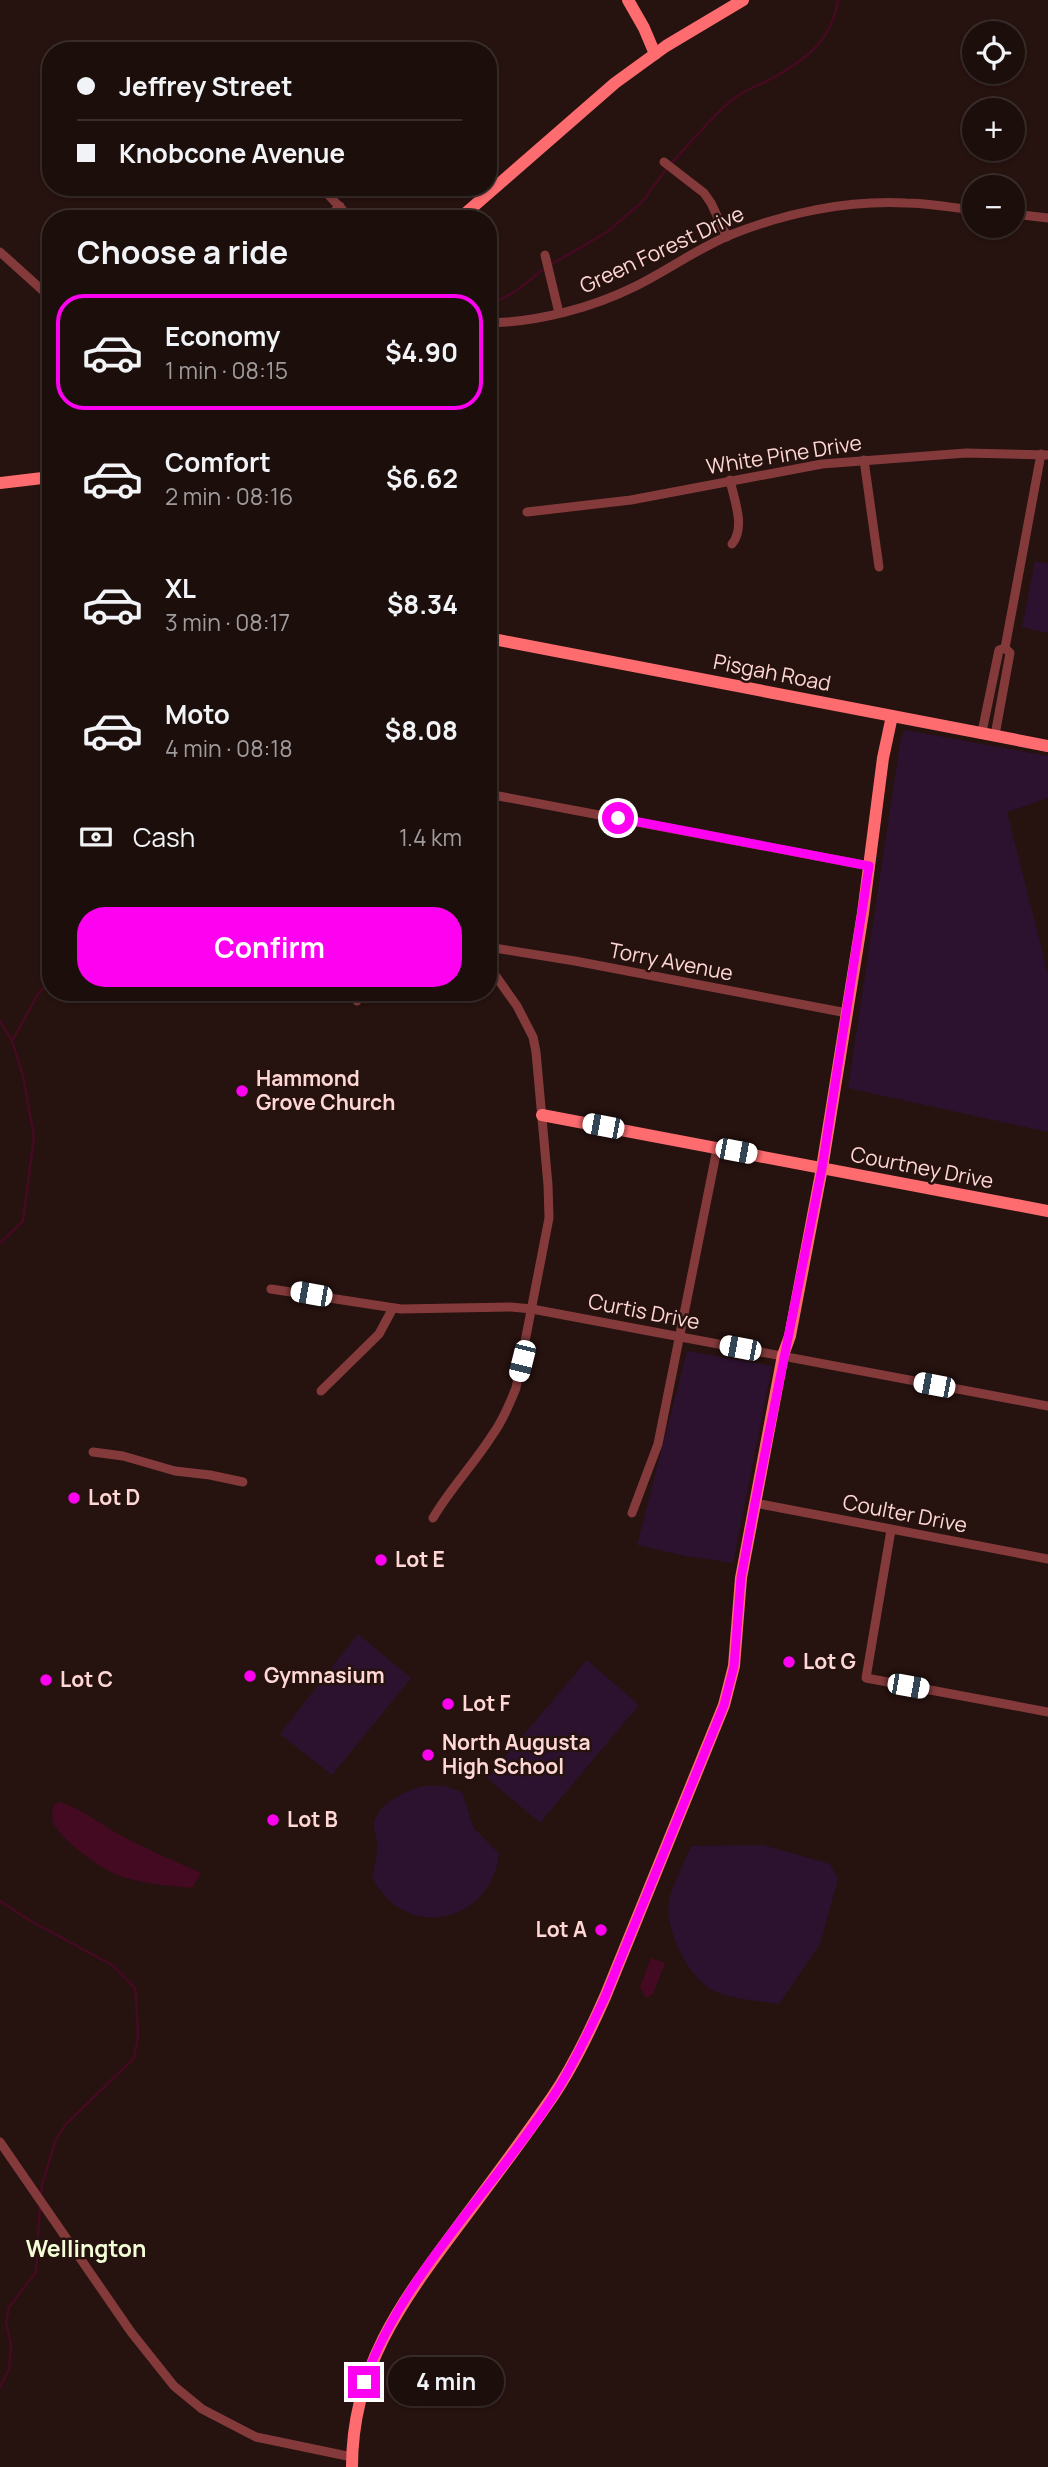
<!DOCTYPE html>
<meta charset="utf-8">
<style>
:root{--surface:#1c0e0b;--page:#251714;--text:#f1f3f6;--muted:#a09c9d;--line:#3a2e2c;--accent:#fd01f0}
body{margin:0;font-family:Manrope,sans-serif;background:var(--page);color:var(--text);height:100vh;display:flex;flex-direction:column;font-size:26px;white-space:nowrap}
*{box-sizing:border-box;margin:0}
p{font-size:23px;color:var(--muted)}
.icon{flex:none;width:38px;height:38px;fill:none;stroke:currentColor;stroke-width:2;stroke-linecap:round;stroke-linejoin:round}
.map{position:relative;flex:1;overflow:hidden}
.details{position:absolute;left:42px;top:210px;width:455px;height:791px;display:flex;flex-direction:column;background:var(--surface);border-radius:28px;box-shadow:0 2px 5px #0004,0 0 0 2px var(--line)}
.details>*{flex:none}
.top-card{position:absolute;left:42px;top:42px;width:455px;height:154px;border-radius:28px;box-shadow:0 2px 5px #0004,0 0 0 2px var(--line);display:grid;align-content:center;height:154px;padding:0 35px;background:var(--surface)}
.fabs{position:absolute;left:962px;top:21px;display:grid;gap:14px}
.fabs a{display:grid;place-items:center;width:63px;height:63px;border-radius:50%;background:var(--surface);box-shadow:0 2px 5px #0004,0 0 0 2px var(--line);font-size:35px}
.end{position:absolute;width:32px;height:32px;margin:-16px;border:9px solid #fd01f0;background:#fff;box-shadow:0 0 0 4px #fff}
.from{border-radius:50%}
.bubble{position:absolute;height:49px;border-radius:24px;background:var(--surface);box-shadow:0 2px 5px #0004,0 0 0 2px var(--line);font-size:23px;font-weight:700;line-height:49px;text-align:center}
.car{position:absolute;width:21px;height:42px;margin:-21px -10px;border-radius:9px;box-shadow:0 0 5px 2px #0007;background:linear-gradient(#fff 24%,#345 0 40%,#fff 0 76%,#345 0 86%,#fff 0)}
.top-card b{display:flex;align-items:center;gap:24px;height:66px;font-size:26px}
.top-card b+b{border-top:2px solid var(--line)}
.top-card i{width:18px;height:18px;background:var(--text)}
ul{padding:0;list-style:none}
li{display:flex;align-items:center;gap:21px;height:116px;margin:0 14px 10px;padding:0 21px;border:4px solid transparent;border-radius:28px}
li div{flex:1}
li b{display:block;font-size:26px}
li em{font-style:normal;font-weight:700}
li.selected{border-color:var(--accent)}
li>.icon{width:63px;height:63px;stroke-width:1.5}
h2{padding:0 35px;font-size:32px;line-height:84px}
.pay{display:flex;align-items:center;gap:18px;height:77px;padding:0 35px;font-size:26px}
.pay p{margin-inline-start:auto}
.action{display:flex;gap:14px;margin-top:auto;padding:14px 35px}
.action a{flex:1;height:80px;border-radius:28px;background:var(--accent);color:#fff;font-size:28px;font-weight:700;line-height:80px;text-align:center}
.map>svg:first-child{display:block}
.green{fill:#2d1230}
.water{fill:#440a22}
.lines{fill:none;stroke-linecap:round;stroke-linejoin:round}
.stream{stroke:#440a22;stroke-width:2.5}
.street{stroke:#843a3b;stroke-width:9}
.secondary{stroke:#fe6c6f;stroke-width:12}
.route{stroke:#fd01f0;stroke-width:9}
.poi-dot{fill:#fd01f0;stroke:#26120f;stroke-width:2.5}
.labels{text-anchor:middle;stroke-width:5;stroke-linejoin:round;paint-order:stroke}
.street-label{font-size:21px;fill:#ffd7d4;stroke:#26120f}
.poi-label{font-size:21px;font-weight:bold;fill:#ffd7d4;stroke:#26120f;text-anchor:start}
.neighbourhood-label{font-size:23px;font-weight:bold;fill:#f2ffd6;stroke:#26120f}
</style>
<div class="map">
<svg width="1048" height="2467" viewBox="0 0 1048 2467">
<rect width="100%" height="100%" fill="#26120f"/>
<g class="green">
<path d="M1035,561L1048,564V633L1022,627Z"/>
<path d="M905,730L1048,756V798L1007,812L1048,974V1132L848,1088L901,737Z"/>
<path d="M687,1351L772,1366L733,1563L686,1556L637,1545Z"/>
<path d="M358,1634L411,1678L332,1775L280,1734Z"/>
<path d="M587,1660L639,1705L540,1823L487,1778Z"/>
<path d="M425,1786H444L462,1792L473,1827L499,1854C491,1925 402,1942 372,1876C375,1865 378,1854 377,1842C377,1837 374,1831 374,1825C374,1805 408,1789 425,1786Z"/>
<path d="M763,1845L830,1864L838,1879L820,1944L779,2004C761,2001 733,1999 716,1992C688,1979 662,1927 670,1896C675,1879 685,1862 691,1846Z"/>
</g>
<g class="water">
<path d="M60,1802C85,1810 104,1827 127,1839C152,1851 176,1862 201,1873L192,1888C167,1885 139,1884 115,1874C97,1866 65,1842 55,1826C51,1820 52,1811 54,1805Z"/>
<path d="M651,1958L665,1963L653,1994L646,1998L640,1987Z"/>
</g>
<g class="lines">
<g class="stream">
<path d="M671,164C691,142 711,117 734,98C744,91 756,86 767,81C802,63 832,42 838,0"/>
<path d="M488,306L516,291L545,268L607,232L642,202L666,169"/>
<path d="M0,1021L12,1041L23,1076L34,1137L23,1221L0,1243"/>
<path d="M12,1041L38,994L51,979"/>
<path d="M0,1901L29,1920L112,1965L135,1988L136,1996L138,2036L134,2058L66,2124L56,2139L42,2185L41,2195"/>
<path d="M0,2387L9,2369L11,2344L6,2322L9,2307L36,2272L40,2205"/>
</g>
<g class="street">
<path d="M664,162L704,193L711,203L727,237"/>
<path d="M321,187L351,219"/>
<path d="M1013,214L1048,218"/>
<path d="M326,219L340,206"/>
<path d="M0,252L51,298"/>
<path d="M545,255L559,313"/>
<path d="M488,323C538,322 592,308 636,286C668,270 697,249 730,235C785,213 847,200 906,203C929,203 952,208 975,210"/>
<path d="M864,460L879,567"/>
<path d="M730,480C734,500 746,527 732,544"/>
<path d="M527,512L631,500L822,464L966,453L1048,455"/>
<path d="M982,732L999,650L1005,648"/>
<path d="M995,735L1010,653L1005,648L1041,454"/>
<path d="M488,794L869,866"/>
<path d="M488,947L575,961L847,1013"/>
<path d="M356,992L357,1001"/>
<path d="M271,1289L401,1309L511,1307L532,1309L1048,1406"/>
<path d="M321,1391L379,1334L393,1308"/>
<path d="M93,1452L123,1456L175,1471L210,1475L243,1482"/>
<path d="M755,1503L1048,1559"/>
<path d="M632,1513L658,1444L717,1149"/>
<path d="M433,1518C450,1489 473,1465 491,1437C502,1422 509,1405 516,1388L549,1218L548,1185L536,1052L533,1037L517,1006L488,965"/>
<path d="M891,1530L866,1678L1048,1712"/>
<path d="M0,2142L131,2332L174,2386L202,2409L256,2437L352,2457"/>
</g>
<g class="secondary">
<path d="M628,0L644,28L655,54"/>
<path d="M459,219L615,83L666,46L743,0"/>
<path d="M0,483L51,477"/>
<path d="M488,638L1048,746"/>
<path d="M542,1115L1048,1211"/>
<path d="M352,2467C352,2369 400,2304 456,2229C489,2185 522,2141 553,2096C574,2065 590,2031 605,1997L724,1705L734,1666L741,1578L783,1355L790,1336L822,1168L863,913L883,758L892,716"/>
</g>
</g>
<g class="lines">
<path class="route" d="M364,2382C404,2272 494,2190 556,2092C575,2062 590,2029 605,1997L724,1705L734,1666L741,1578L755,1503L822,1168L869,866L618,818"/>
</g>
<g class="poi-dot">
<circle cx="242" cy="1091" r="7"/>
<circle cx="74" cy="1498" r="7"/>
<circle cx="381" cy="1560" r="7"/>
<circle cx="789" cy="1662" r="7"/>
<circle cx="250" cy="1676" r="7"/>
<circle cx="46" cy="1680" r="7"/>
<circle cx="448" cy="1704" r="7"/>
<circle cx="428" cy="1755" r="7"/>
<circle cx="273" cy="1820" r="7"/>
<circle cx="601" cy="1930" r="7"/>
</g>
<g class="labels">
<g class="street-label">
<text transform="translate(662 250) rotate(-25)" y="7">Green Forest Drive</text>
<text transform="translate(784 455) rotate(-9)" y="7">White Pine Drive</text>
<text transform="translate(772 673) rotate(11)" y="7">Pisgah Road</text>
<text transform="translate(671 962) rotate(11)" y="7">Torry Avenue</text>
<text transform="translate(922 1168) rotate(11)" y="7">Courtney Drive</text>
<text transform="translate(644 1312) rotate(11)" y="7">Curtis Drive</text>
<text transform="translate(905 1514) rotate(11)" y="7">Coulter Drive</text>
</g>
<g class="poi-label">
<text x="256" y="1086">Hammond<tspan x="256" dy="24">Grove Church</tspan></text>
<text x="88" y="1505">Lot D</text>
<text x="395" y="1567">Lot E</text>
<text x="803" y="1669">Lot G</text>
<text x="264" y="1683">Gymnasium</text>
<text x="60" y="1687">Lot C</text>
<text x="462" y="1711">Lot F</text>
<text x="442" y="1750">North Augusta<tspan x="442" dy="24">High School</tspan></text>
<text x="287" y="1827">Lot B</text>
<text x="587" y="1937" text-anchor="end">Lot A</text>
</g>
<g class="neighbourhood-label">
<text x="86" y="2257">Wellington</text>
</g>
</g>
</svg>
<div class="fabs">
<a><svg class="icon" aria-label="locate" viewBox="0 0 24 24"><circle cx="12" cy="12" r="6"/><path d="M12 2v4M12 18v4M2 12h4M18 12h4"/></svg></a>
<a>+</a>
<a>−</a>
</div>
<i class="end from" style="left:618px;top:818px"></i>
<i class="end" style="left:364px;top:2382px"></i>
<div class="bubble" style="left:388px;top:2357px;width:116px">4 min</div>
<i class="car" style="left:603px;top:1126px;rotate:281deg"></i>
<i class="car" style="left:736px;top:1151px;rotate:101deg"></i>
<i class="car" style="left:311px;top:1294px;rotate:280deg"></i>
<i class="car" style="left:740px;top:1348px;rotate:281deg"></i>
<i class="car" style="left:522px;top:1361px;rotate:194deg"></i>
<i class="car" style="left:934px;top:1385px;rotate:281deg"></i>
<i class="car" style="left:908px;top:1686px;rotate:100deg"></i>
<div class="top-card">
<b><i class="from"></i>Jeffrey Street</b>
<b><i></i>Knobcone Avenue</b>
</div>
<section class="details">
<h2>Choose a ride</h2>
<ul>
<li class="selected"><svg class="icon" aria-label="car" viewBox="0 0 24 24"><path d="M5 17H2v-5l4-1 3-4h7l3 4 3 1v5h-3M9 17h6M6 11h13"/><circle cx="7" cy="17" r="2"/><circle cx="17" cy="17" r="2"/></svg><div><b>Economy</b><p>1 min · 08:15</p></div><em>$4.90</em></li>
<li><svg class="icon" aria-label="car" viewBox="0 0 24 24"><path d="M5 17H2v-5l4-1 3-4h7l3 4 3 1v5h-3M9 17h6M6 11h13"/><circle cx="7" cy="17" r="2"/><circle cx="17" cy="17" r="2"/></svg><div><b>Comfort</b><p>2 min · 08:16</p></div><em>$6.62</em></li>
<li><svg class="icon" aria-label="car" viewBox="0 0 24 24"><path d="M5 17H2v-5l4-1 3-4h7l3 4 3 1v5h-3M9 17h6M6 11h13"/><circle cx="7" cy="17" r="2"/><circle cx="17" cy="17" r="2"/></svg><div><b>XL</b><p>3 min · 08:17</p></div><em>$8.34</em></li>
<li><svg class="icon" aria-label="car" viewBox="0 0 24 24"><path d="M5 17H2v-5l4-1 3-4h7l3 4 3 1v5h-3M9 17h6M6 11h13"/><circle cx="7" cy="17" r="2"/><circle cx="17" cy="17" r="2"/></svg><div><b>Moto</b><p>4 min · 08:18</p></div><em>$8.08</em></li>
</ul>
<div class="pay"><svg class="icon" aria-label="cash" viewBox="0 0 24 24"><path d="M3 7h18v10H3z"/><circle cx="12" cy="12" r="2"/></svg>Cash<p>1.4 km</p></div>
<div class="action"><a>Confirm</a></div>
</section>
</div>
